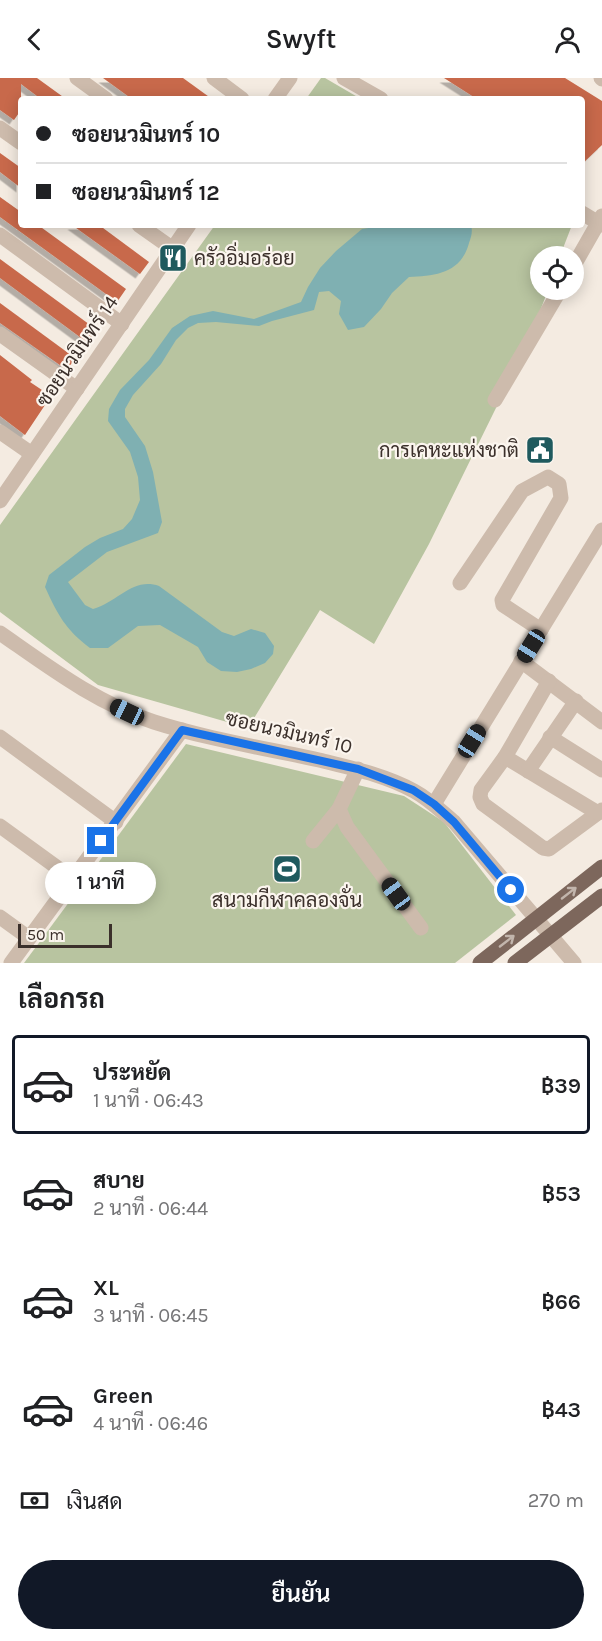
<!DOCTYPE html>
<html lang="th">
<meta charset="utf-8">
<style>
:root{--surface:#fff;--page:#f2f2f2;--text:#202124;--muted:#757577;--line:#e0e0e0;--accent:#111827}
body{margin:0;font-family:Karla,Sarabun,sans-serif;background:var(--page);color:var(--text);height:100vh;display:flex;flex-direction:column;font-size:22px;white-space:nowrap}
*{box-sizing:border-box;margin:0}
p{font-size:20px;color:var(--muted)}
.icon{flex:none;width:33px;height:33px;fill:none;stroke:currentColor;stroke-width:2;stroke-linecap:round;stroke-linejoin:round}
.map{position:relative;height:885px;overflow:hidden}
.panel{display:flex;flex-direction:column;background:var(--surface);flex:1}
.panel>*{flex:none}
.banner{position:absolute;left:18px;top:18px;width:567px;height:132px;border-radius:6px;box-shadow:0 3px 15px #0003;display:grid;align-content:center;height:132px;padding:0 18px;background:var(--surface)}
.fabs{position:absolute;left:530px;top:168px;display:grid;gap:12px}
.fabs a{display:grid;place-items:center;width:54px;height:54px;border-radius:50%;background:var(--surface);box-shadow:0 3px 15px #0003;font-size:30px}
.scale{position:absolute;left:18px;bottom:15px;width:94px;box-sizing:border-box;padding-left:6px;border:3px solid #3b302b;border-top:0;font-size:16px;line-height:21px;white-space:nowrap;color:#3b302b;-webkit-text-stroke:4px #fbf5ee;paint-order:stroke}
.end{position:absolute;width:27px;height:27px;margin:-14px;border:8px solid #1a73e8;background:#fff;box-shadow:0 0 0 3px #fff}
.from{border-radius:50%}
.bubble{position:absolute;height:42px;border-radius:21px;background:var(--surface);box-shadow:0 3px 15px #0003;font-size:20px;font-weight:600;line-height:42px;text-align:center}
.car{position:absolute;width:18px;height:36px;margin:-18px -9px;border-radius:8px;box-shadow:0 0 4px 2px #0007;background:linear-gradient(#222 24%,#8ab4d8 0 40%,#222 0 76%,#8ab4d8 0 86%,#222 0)}
.banner b{display:flex;align-items:center;gap:21px;height:57px;font-size:22px}
.banner b+b{border-top:2px solid var(--line)}
.banner i{width:15px;height:15px;background:var(--text)}
ul{padding:0;list-style:none}
li{display:flex;align-items:center;gap:18px;height:99px;margin:0 12px 9px;padding:0 6px;border:3px solid transparent;border-radius:6px}
li div{flex:1}
li b{display:block;font-size:22px}
li em{font-style:normal;font-weight:600}
li.current{border-color:var(--accent)}
li>.icon{width:54px;height:54px;stroke-width:1.5}
h2{padding:0 18px;font-size:27px;line-height:72px}
.pay{display:flex;align-items:center;gap:15px;height:66px;padding:0 18px;font-size:22px}
.pay p{margin-inline-start:auto}
.primary-button{display:flex;gap:12px;margin-top:auto;padding:12px 18px}
.primary-button a{flex:1;height:69px;border-radius:36px;background:var(--accent);color:#fff;font-size:24px;font-weight:600;line-height:69px;text-align:center}
header{display:flex;justify-content:space-between;align-items:center;height:78px;padding:0 18px;background:var(--surface);font-size:27px;font-weight:600}
.map>svg:first-child{display:block}
.green{fill:#b8c4a0}
.water{fill:#7fb0b2}
.building{fill:#c8694b;filter:url(#shadow)}
.lines{fill:none;stroke-linecap:round;stroke-linejoin:round}
.minor{stroke:#cdbbac;stroke-width:15}
.major{stroke:#7d675c;stroke-width:15}
.oneway{stroke:#c2b5ac}
.route{stroke:#1a73e8;stroke-width:8}
.labels{text-anchor:middle;stroke-width:4.5;stroke-linejoin:round;paint-order:stroke}
.poi-label{font-size:20px;fill:#3b302b;stroke:#fbf5ee;text-anchor:start}
.street-label{font-size:20px;fill:#3b302b;stroke:#fbf5ee}
</style>
<header><svg class="icon" aria-label="back" viewBox="0 0 24 24"><path d="M15 5l-7 7 7 7"/></svg>Swyft<svg class="icon" aria-label="person" viewBox="0 0 24 24"><circle cx="12" cy="8" r="4"/><path d="M4 21q1-7 8-7t8 7"/></svg></header>
<div class="map">
<svg width="602" height="885" viewBox="0 0 602 885">
<defs>
<filter id="shadow"><feDropShadow dx="-4.5" dy="4.5" stdDeviation="0" flood-color="#0004"/></filter>
</defs>
<rect width="100%" height="100%" fill="#f4ebe1"/>
<g class="green">
<path d="M321,0H325L361,21H306Z"/>
<path d="M215,147H572L560,178H540V212H548L528,265L429,466L374,566L320,532L248,650L98,607L0,534V447Z"/>
<path d="M186,666L404,718L444,744L516,837L455,885H24Z"/>
</g>
<path class="water" d="M389,147H471C473,154 471,159 469,165C461,195 436,198 409,199L392,215L381,231L364,249L348,252L339,236L341,223L329,213L319,214L314,232L272,243L259,248L216,244L198,245L188,250L176,262L161,286L133,317L125,331V339L145,368L153,394L162,444L158,455L107,474L68,504L85,527L93,531C118,524 133,499 159,508L222,554L234,558L251,551L265,555L274,568L273,576L265,585L251,591L237,594L221,593L207,584L198,569L160,547L138,548L108,570H90C65,551 58,537 45,509L49,497L85,469L100,460L123,451L132,441L140,422L138,399L130,374L108,343L109,331L120,312L149,282L172,250L190,238L213,233L254,241L301,224L308,209L320,190L336,173L362,151Z"/>
<g class="building">
<path d="M0,0H37L66,21H41L21,6V32L14,42L0,32Z"/>
<path d="M103,0H183L212,21H132Z"/>
<path d="M444,0H565L602,23V67L582,86V21H477Z"/>
<path d="M0,75L21,90V110L0,94Z"/>
<path d="M0,119L21,134V147H38L126,211L117,224L0,139Z"/>
<path d="M72,147H99L149,184L140,196Z"/>
<path d="M0,181L97,252L88,265L0,200Z"/>
<path d="M0,225L75,280L67,292L0,245Z"/>
<path d="M0,277L32,302L30,304L51,318L25,357L0,338Z"/>
</g>
<g class="lines">
<g class="minor">
<path d="M77,0L106,21"/>
<path d="M214,0L242,21"/>
<path d="M344,0L381,21"/>
<path d="M601,0L602,1"/>
<path d="M275,21L290,0"/>
<path d="M0,50L21,65"/>
<path d="M582,135L602,147"/>
<path d="M139,147L173,171"/>
<path d="M0,157L122,246"/>
<path d="M573,189L602,138"/>
<path d="M0,256L77,311"/>
<path d="M495,322L560,212"/>
<path d="M0,354L32,376"/>
<path d="M0,423L189,147"/>
<path d="M460,505L522,413L548,399L559,406L561,420L502,522L503,527L541,552"/>
<path d="M0,555C49,589 96,625 154,644C207,661 264,670 319,682C351,690 385,697 414,713C429,721 441,733 454,744L574,885"/>
<path d="M521,583L602,644"/>
<path d="M549,603L505,679L481,712L480,719L483,726L543,770L549,771L602,732"/>
<path d="M0,659L116,744"/>
<path d="M550,659L602,692"/>
<path d="M505,679L598,735"/>
<path d="M358,691L339,731L347,749L421,850"/>
<path d="M528,693L576,623"/>
<path d="M434,726L602,452"/>
<path d="M0,748L73,801"/>
<path d="M313,763L339,731"/>
<path d="M0,839L29,860"/>
<path d="M11,885L182,652"/>
</g>
<g class="major">
<path d="M480,885L602,789"/>
<path d="M515,885L602,818"/>
</g>
</g>
<defs><path id="oneway-shaft" d="M-6 0H5M1.5-3L5.5 0L1.5 3" fill="none" stroke-width="1.6" stroke-linecap="round" stroke-linejoin="round" transform="scale(1.5)"/></defs>
<g class="oneway">
<use href="#oneway-shaft" transform="translate(569 815) rotate(-38)"/>
<use href="#oneway-shaft" transform="translate(507 863) rotate(-38)"/>
</g>
<g class="lines">
<path class="route" d="M101,763L182,652L358,691L413,712L434,726L454,744L511,812"/>
</g>
<defs>
<g id="restaurant-square" transform="scale(1.5)"><rect x="-9" y="-9" width="18" height="18" rx="4" fill="#1f5a5e" stroke="#fbf5ee"/><path d="M-5-6h1v4h1v-4h1v4h1v-4h1v5L-1.5 .5V6h-2V.5L-5-1ZM5-6V6H3V1.5H1.5Q1.5-4 5-6Z" fill="#fff"/></g>
<g id="civic-square" transform="scale(1.5)"><rect x="-9" y="-9" width="18" height="18" rx="4" fill="#1f5a5e" stroke="#fbf5ee"/><path d="M-.6-6.5H3V-4.5H.6V-3L4-1V1h2V6H-6V1h2V-1L-.6-3ZM-1.2 2.5V6h2.4V2.5Z" fill="#fff"/></g>
<g id="stadium-square" transform="scale(1.5)"><rect x="-9" y="-9" width="18" height="18" rx="4" fill="#1f5a5e" stroke="#fbf5ee"/><path d="M0-5a6.5 5 0 1 0 0 10a6.5 5 0 1 0 0-10ZM-3.5-1.8h7v3.6h-7Z" fill="#fff"/></g>
</defs>
<g fill-rule="evenodd">
<use href="#restaurant-square" x="173" y="180"/>
<use href="#civic-square" x="540" y="372"/>
<use href="#stadium-square" x="287" y="791"/>
</g>
<g class="labels">
<g class="poi-label">
<text x="194" y="187">ครัวอิ่มอร่อย</text>
<text x="519" y="379" text-anchor="end">การเคหะแห่งชาติ</text>
<text x="287" y="829" text-anchor="middle">สนามกีฬาคลองจั่น</text>
</g>
<g class="street-label">
<text transform="translate(77 273) rotate(-56)" y="7">ซอยนวมินทร์ 14</text>
<text transform="translate(289 654) rotate(13)" y="7">ซอยนวมินทร์ 10</text>
</g>
</g>
</svg>
<div class="fabs">
<a><svg class="icon" aria-label="locate" viewBox="0 0 24 24"><circle cx="12" cy="12" r="6"/><path d="M12 2v4M12 18v4M2 12h4M18 12h4"/></svg></a>
</div>
<div class="scale">50 m</div>
<i class="end from" style="left:511px;top:812px"></i>
<i class="end" style="left:101px;top:763px"></i>
<div class="bubble" style="left:45px;top:784px;width:111px">1 นาที</div>
<i class="car" style="left:531px;top:568px;rotate:212deg"></i>
<i class="car" style="left:127px;top:634px;rotate:295deg"></i>
<i class="car" style="left:472px;top:663px;rotate:32deg"></i>
<i class="car" style="left:396px;top:816px;rotate:324deg"></i>
<div class="banner">
<b><i class="from"></i>ซอยนวมินทร์ 10</b>
<b><i></i>ซอยนวมินทร์ 12</b>
</div>
</div>
<section class="panel">
<h2>เลือกรถ</h2>
<ul>
<li class="current"><svg class="icon" aria-label="car" viewBox="0 0 24 24"><path d="M5 17H2v-5l4-1 3-4h7l3 4 3 1v5h-3M9 17h6M6 11h13"/><circle cx="7" cy="17" r="2"/><circle cx="17" cy="17" r="2"/></svg><div><b>ประหยัด</b><p>1 นาที · 06:43</p></div><em>฿39</em></li>
<li><svg class="icon" aria-label="car" viewBox="0 0 24 24"><path d="M5 17H2v-5l4-1 3-4h7l3 4 3 1v5h-3M9 17h6M6 11h13"/><circle cx="7" cy="17" r="2"/><circle cx="17" cy="17" r="2"/></svg><div><b>สบาย</b><p>2 นาที · 06:44</p></div><em>฿53</em></li>
<li><svg class="icon" aria-label="car" viewBox="0 0 24 24"><path d="M5 17H2v-5l4-1 3-4h7l3 4 3 1v5h-3M9 17h6M6 11h13"/><circle cx="7" cy="17" r="2"/><circle cx="17" cy="17" r="2"/></svg><div><b>XL</b><p>3 นาที · 06:45</p></div><em>฿66</em></li>
<li><svg class="icon" aria-label="car" viewBox="0 0 24 24"><path d="M5 17H2v-5l4-1 3-4h7l3 4 3 1v5h-3M9 17h6M6 11h13"/><circle cx="7" cy="17" r="2"/><circle cx="17" cy="17" r="2"/></svg><div><b>Green</b><p>4 นาที · 06:46</p></div><em>฿43</em></li>
</ul>
<div class="pay"><svg class="icon" aria-label="cash" viewBox="0 0 24 24"><path d="M3 7h18v10H3z"/><circle cx="12" cy="12" r="2"/></svg>เงินสด<p>270 m</p></div>
<div class="primary-button"><a>ยืนยัน</a></div>
</section>
